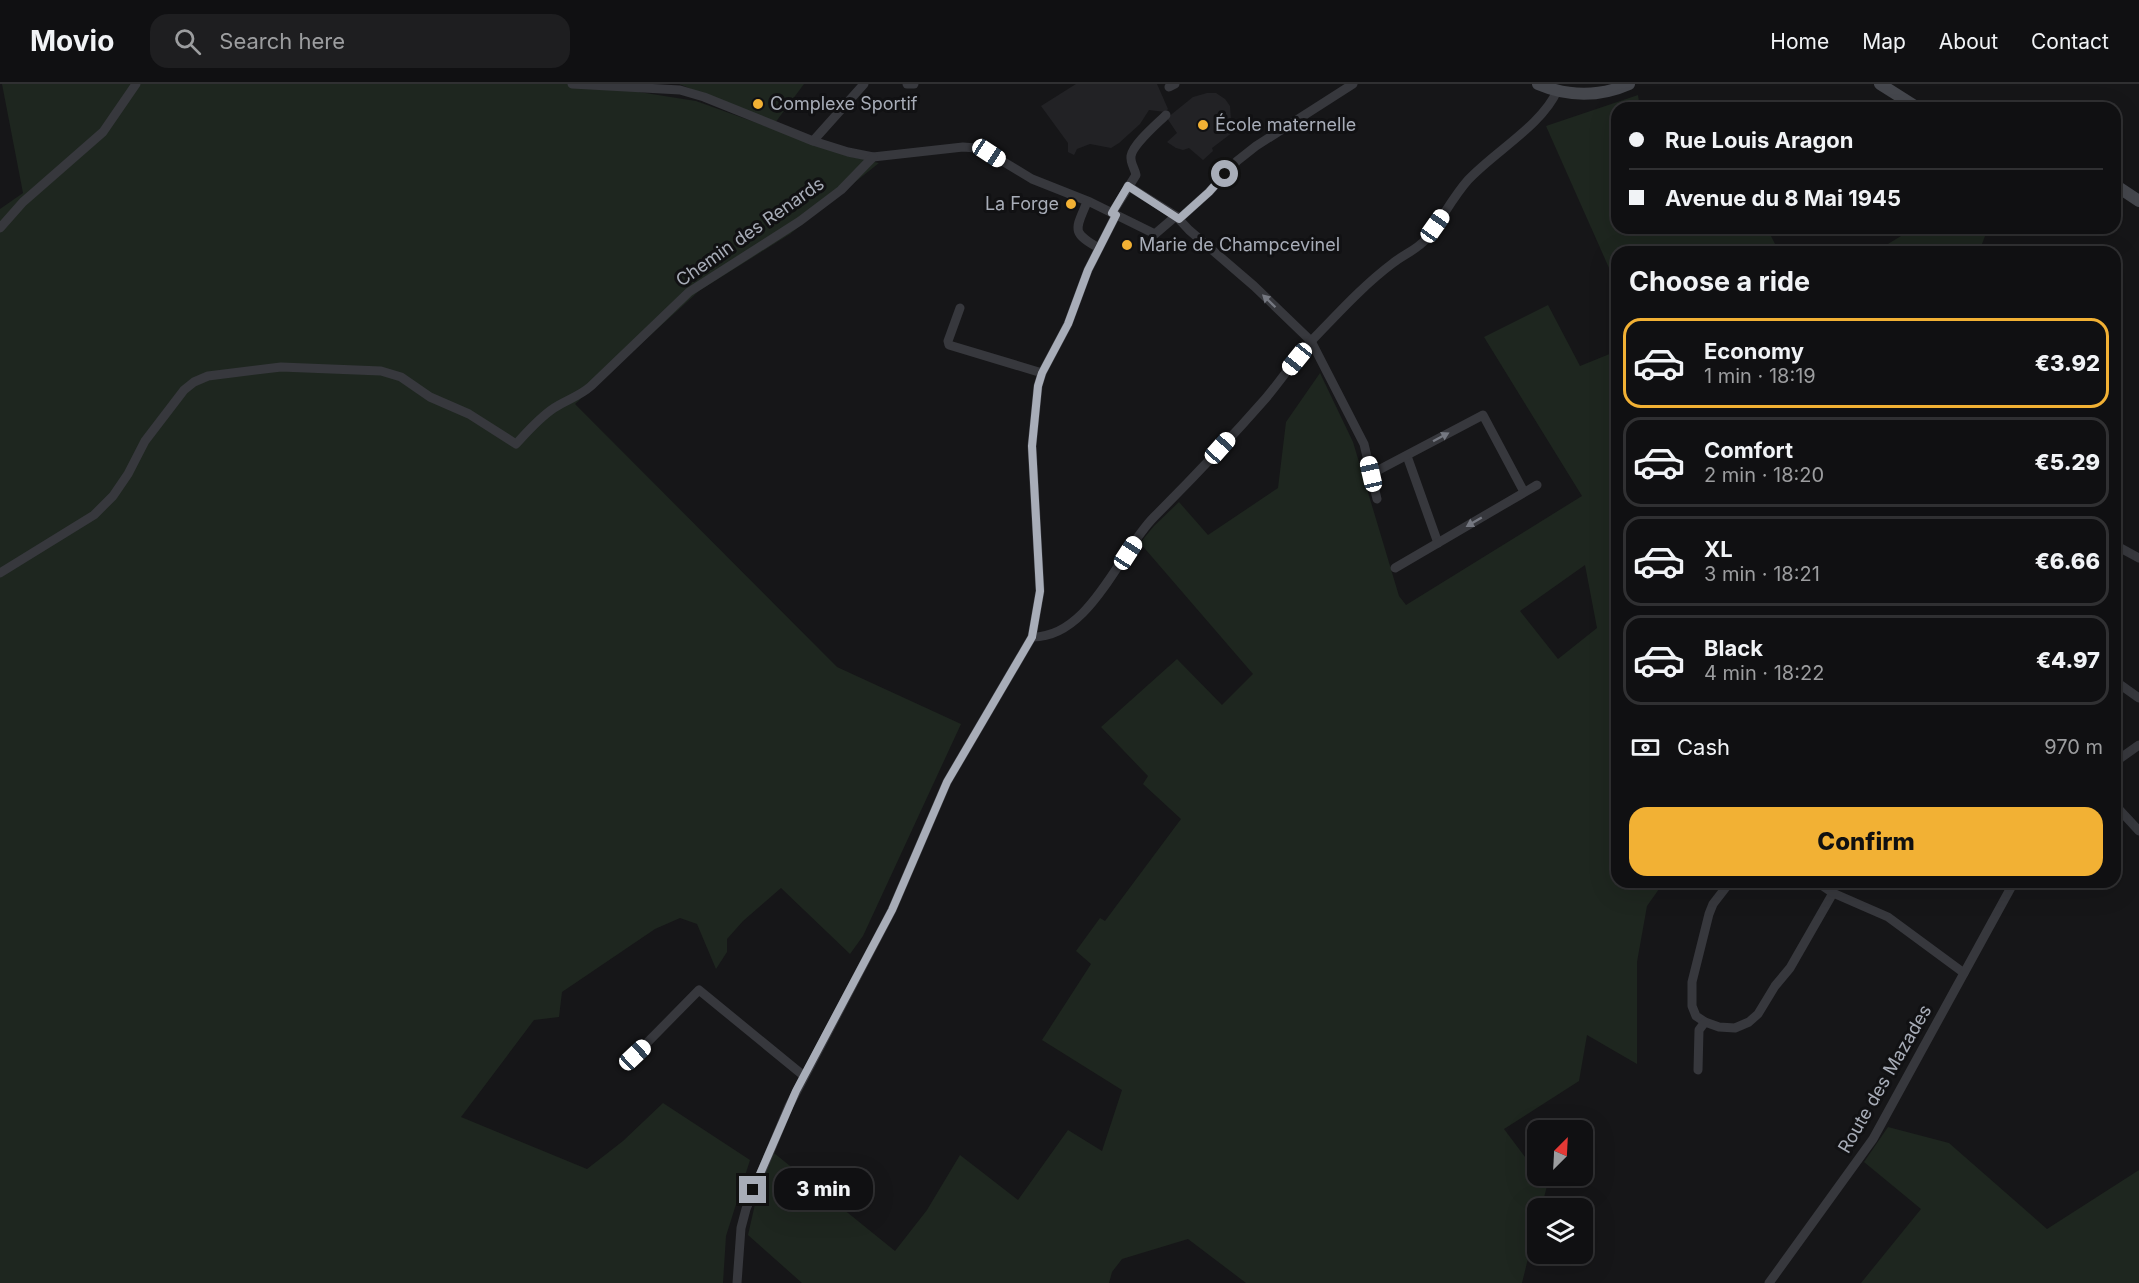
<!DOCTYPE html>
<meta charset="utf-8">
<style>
:root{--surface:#101012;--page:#1e1e20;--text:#f1f3f6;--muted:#9c9d9f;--line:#303032;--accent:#f2b134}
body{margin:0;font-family:Inter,sans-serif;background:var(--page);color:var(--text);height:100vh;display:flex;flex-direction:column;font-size:22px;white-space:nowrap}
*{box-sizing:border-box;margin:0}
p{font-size:20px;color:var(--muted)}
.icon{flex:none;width:33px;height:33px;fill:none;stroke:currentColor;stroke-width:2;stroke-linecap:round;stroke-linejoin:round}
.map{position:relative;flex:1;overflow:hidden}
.panel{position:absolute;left:1611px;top:162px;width:510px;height:642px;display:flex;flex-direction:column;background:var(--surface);border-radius:18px;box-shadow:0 6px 24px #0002,0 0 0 2px var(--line)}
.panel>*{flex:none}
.hud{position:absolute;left:1611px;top:18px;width:510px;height:132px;border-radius:18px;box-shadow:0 6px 24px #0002,0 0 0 2px var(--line);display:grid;align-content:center;height:132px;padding:0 18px;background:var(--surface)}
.needle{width:39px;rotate:24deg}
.controls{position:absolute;left:1527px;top:1036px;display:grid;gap:12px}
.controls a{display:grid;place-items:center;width:66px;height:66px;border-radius:12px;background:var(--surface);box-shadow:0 6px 24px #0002,0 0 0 2px var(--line);font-size:30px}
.end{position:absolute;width:27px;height:27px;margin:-14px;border:8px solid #a8adb8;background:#111;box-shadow:0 0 0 3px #111}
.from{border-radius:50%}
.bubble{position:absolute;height:42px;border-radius:18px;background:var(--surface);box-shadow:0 6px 24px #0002,0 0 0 2px var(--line);font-size:20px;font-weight:800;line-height:42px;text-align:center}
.car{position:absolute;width:18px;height:36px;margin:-18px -9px;border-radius:8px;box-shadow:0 0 4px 2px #0007;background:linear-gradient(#fff 24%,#345 0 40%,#fff 0 76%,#345 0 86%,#fff 0)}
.hud b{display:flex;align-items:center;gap:21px;height:57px;font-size:22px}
.hud b+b{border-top:2px solid var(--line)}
.hud i{width:15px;height:15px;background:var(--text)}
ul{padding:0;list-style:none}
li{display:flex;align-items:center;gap:18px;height:90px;margin:0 12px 9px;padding:0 6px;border:3px solid var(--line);border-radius:18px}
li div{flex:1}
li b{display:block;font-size:22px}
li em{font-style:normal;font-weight:800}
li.active{border-color:var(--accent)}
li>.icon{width:54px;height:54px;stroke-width:1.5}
h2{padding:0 18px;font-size:27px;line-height:72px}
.pay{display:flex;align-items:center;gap:15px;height:66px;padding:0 18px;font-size:22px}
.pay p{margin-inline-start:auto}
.primary-button{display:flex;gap:12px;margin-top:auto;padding:12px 18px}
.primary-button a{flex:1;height:69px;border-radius:18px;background:var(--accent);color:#111;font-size:24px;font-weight:800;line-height:69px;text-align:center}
header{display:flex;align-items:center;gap:36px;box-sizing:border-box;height:84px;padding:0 30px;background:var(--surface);border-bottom:2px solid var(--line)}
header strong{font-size:28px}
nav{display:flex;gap:33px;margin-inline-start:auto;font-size:21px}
.search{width:420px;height:54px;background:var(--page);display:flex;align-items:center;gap:15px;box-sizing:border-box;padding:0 21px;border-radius:18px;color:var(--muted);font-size:22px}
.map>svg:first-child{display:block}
.built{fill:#222225}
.green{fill:#1e261f;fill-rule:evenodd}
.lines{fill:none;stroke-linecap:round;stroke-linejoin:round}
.street{stroke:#37383d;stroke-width:9}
.secondary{stroke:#45474d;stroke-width:12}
.oneway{fill:#757881}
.route{stroke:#a8adb8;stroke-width:8}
.poi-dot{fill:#f2b134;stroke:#111113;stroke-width:2}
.labels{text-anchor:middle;stroke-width:6;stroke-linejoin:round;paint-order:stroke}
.poi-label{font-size:18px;fill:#a8adb8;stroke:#111113;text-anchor:start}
.street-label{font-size:18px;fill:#a8adb8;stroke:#111113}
</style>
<header>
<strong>Movio</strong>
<div class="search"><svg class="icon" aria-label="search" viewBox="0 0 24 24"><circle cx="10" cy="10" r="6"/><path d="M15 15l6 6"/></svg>Search here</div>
<nav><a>Home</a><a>Map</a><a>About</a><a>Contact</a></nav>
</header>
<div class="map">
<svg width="2139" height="1199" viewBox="0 0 2139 1199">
<rect width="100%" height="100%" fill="#161618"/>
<g class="built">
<path d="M1076,0H1157L1168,25L1165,28L1149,26L1140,40L1119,59L1111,64L1090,60L1077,65L1074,71L1068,68V59L1041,22Z"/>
<path d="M1207,9H1216L1225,15L1230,22L1231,36L1237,45L1212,64L1213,67L1203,76L1189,64L1183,66L1176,64L1167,58L1177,49L1167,34L1193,13Z"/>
</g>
<g class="green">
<path d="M2,0H588L696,17L848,72L879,79L790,150L699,207L575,320L837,583L961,640L863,852L850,870L781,804L743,837L727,855V868L716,885L697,840L680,834L655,845L562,908L559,933L534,936L461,1033L587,1085L623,1057L663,1019L750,1076L726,1152L723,1199H0V125L23,109Z"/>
<path d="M679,0H804L775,39Z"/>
<path d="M1638,11L1640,24H1617V144H1767L1779,168H1617V202L1546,42Z"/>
<path d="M1914,144H1988L1979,168H1875Z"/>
<path d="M1548,221L1580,282L1617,267V798H1664L1647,822L1637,878V980L1587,951L1579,997L1504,1045L1547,1102L1541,1125H1538L1537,1138L1522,1199H1246L1188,1155L1122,1175L1112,1188L1109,1199H802L748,1151L758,1107L774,1069L895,1167L927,1126L960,1071L1018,1116L1068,1046L1102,1067L1122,1006L1042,956L1091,880L1076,867L1100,834L1105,837L1181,735L1143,700L1148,692L1101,643L1177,575L1222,621L1253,590L1140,459L1154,442L1179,418L1208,451L1278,404L1286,338L1320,289L1353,358L1399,512L1406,521L1582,412L1484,253ZM1585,481L1597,544L1558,575L1520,527Z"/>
<path d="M1888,1043L1949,1059L2047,1145L2139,1086V1199H1861L1921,1125L1864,1078Z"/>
</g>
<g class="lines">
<g class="street">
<path d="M572,0L680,6L704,13L813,57L848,68L873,73L963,63L976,64L989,69L1032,95L1090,118L1155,150L1176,132"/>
<path d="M907,0H914"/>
<path d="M1169,3L1175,0"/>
<path d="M813,57L864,0"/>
<path d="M1128,102L1176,132L1189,146L1254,202L1311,257L1364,360L1377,415"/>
<path d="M1087,118C1076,145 1070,148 1099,164"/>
<path d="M1112,129L1136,91C1135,85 1130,79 1131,72C1133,60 1157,40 1166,31"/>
<path d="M1179,135L1209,108L1237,77L1256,62L1353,0"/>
<path d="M0,144L23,118L103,48L136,0"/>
<path d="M960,224L948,257L949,261L1042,289"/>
<path d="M1407,372L1438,459"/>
<path d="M1371,390L1483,331L1524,408"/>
<path d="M2115,461L2139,474"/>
<path d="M1395,484L1537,401"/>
<path d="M0,489L94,431L113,412L128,390L145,357L184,306L194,298L208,292L281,283L381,287L401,293L430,313L469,330L516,360C528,347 539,334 554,324C566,316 580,312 591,302L689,208L800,137L841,106L873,73"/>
<path d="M1032,553C1090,554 1119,468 1154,433C1192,395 1230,355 1266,314C1283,294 1298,270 1317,251C1341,226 1365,200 1393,179C1403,171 1418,165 1426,155C1441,137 1452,114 1468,96C1494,68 1542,41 1557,7"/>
<path d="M2115,597L2139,614"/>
<path d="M2115,678L2139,661"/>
<path d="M2115,721L2139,747"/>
<path d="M1730,798L1713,820L1709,830L1692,898V922L1696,932L1705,938L1719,943L1735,944L1749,938L1758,930L1775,902L1790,884L1833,809"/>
<path d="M1817,798L1833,809L1888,833L1964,889"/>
<path d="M635,971L699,906L804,992"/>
<path d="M1698,986L1699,946L1705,938"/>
<path d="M737,1199L741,1144L746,1125L789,1022L892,826L947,698L1032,553L1040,507L1032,362L1038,302L1042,289L1068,240L1088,186L1116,131"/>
<path d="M1769,1199L1873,1055L2014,798"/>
</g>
<g class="secondary">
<path d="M1538,0C1568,13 1600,13 1629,0"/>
<path d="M1880,0L1918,24"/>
<path d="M2115,101L2139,117"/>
</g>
</g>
<defs><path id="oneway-solid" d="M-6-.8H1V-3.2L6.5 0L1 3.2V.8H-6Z" transform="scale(1.5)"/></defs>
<g class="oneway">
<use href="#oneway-solid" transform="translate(1269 217) rotate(-136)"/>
<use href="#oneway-solid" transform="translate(1441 353) rotate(-28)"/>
<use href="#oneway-solid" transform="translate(1474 438) rotate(150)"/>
</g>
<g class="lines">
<path class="route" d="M753,1106L796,1007L892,826L947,698L1032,553L1040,507L1032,362L1038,302L1042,289L1068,240L1088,186L1116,131L1112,129L1128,102L1179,135L1209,108L1225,90"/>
</g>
<g class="poi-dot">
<circle cx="758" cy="20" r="6"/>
<circle cx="1203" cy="41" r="6"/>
<circle cx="1071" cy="120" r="6"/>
<circle cx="1127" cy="161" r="6"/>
</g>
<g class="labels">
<g class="poi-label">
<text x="770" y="26">Complexe Sportif</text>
<text x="1215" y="47">École maternelle</text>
<text x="1059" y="126" text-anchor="end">La Forge</text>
<text x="1139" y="167">Marie de Champcevinel</text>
</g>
<g class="street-label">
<text transform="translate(750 148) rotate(-35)" y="6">Chemin des Renards</text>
<text transform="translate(1885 995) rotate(-60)" y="6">Route des Mazades</text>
</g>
</g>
</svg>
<div class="controls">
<a><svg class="needle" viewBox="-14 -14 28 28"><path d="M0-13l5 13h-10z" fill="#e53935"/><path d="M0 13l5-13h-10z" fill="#9c9d9f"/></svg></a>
<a><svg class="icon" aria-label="layers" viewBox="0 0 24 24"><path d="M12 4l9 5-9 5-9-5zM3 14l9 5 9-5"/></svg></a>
</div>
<i class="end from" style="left:1225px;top:90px"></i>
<i class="end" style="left:753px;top:1106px"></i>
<div class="bubble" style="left:774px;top:1084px;width:99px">3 min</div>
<i class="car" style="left:989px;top:69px;rotate:123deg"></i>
<i class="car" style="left:1435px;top:142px;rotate:35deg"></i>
<i class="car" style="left:1297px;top:275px;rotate:219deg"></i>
<i class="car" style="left:1220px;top:364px;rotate:42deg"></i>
<i class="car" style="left:1371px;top:390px;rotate:347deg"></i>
<i class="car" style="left:1128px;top:469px;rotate:33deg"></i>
<i class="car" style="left:635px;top:971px;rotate:47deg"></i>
<div class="hud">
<b><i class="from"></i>Rue Louis Aragon</b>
<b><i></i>Avenue du 8 Mai 1945</b>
</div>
<section class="panel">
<h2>Choose a ride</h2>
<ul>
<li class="active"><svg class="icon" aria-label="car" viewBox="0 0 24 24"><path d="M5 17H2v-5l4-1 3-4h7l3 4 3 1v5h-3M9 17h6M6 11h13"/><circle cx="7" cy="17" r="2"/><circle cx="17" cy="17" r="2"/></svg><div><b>Economy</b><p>1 min · 18:19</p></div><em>€3.92</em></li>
<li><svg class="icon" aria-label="car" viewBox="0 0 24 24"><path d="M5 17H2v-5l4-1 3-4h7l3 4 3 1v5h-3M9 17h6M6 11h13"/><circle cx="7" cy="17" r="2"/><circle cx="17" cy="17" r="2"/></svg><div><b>Comfort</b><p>2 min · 18:20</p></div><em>€5.29</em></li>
<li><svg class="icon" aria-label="car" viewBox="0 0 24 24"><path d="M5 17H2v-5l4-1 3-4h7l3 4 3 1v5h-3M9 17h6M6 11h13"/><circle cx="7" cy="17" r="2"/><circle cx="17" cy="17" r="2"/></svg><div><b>XL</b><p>3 min · 18:21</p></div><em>€6.66</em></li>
<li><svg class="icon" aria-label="car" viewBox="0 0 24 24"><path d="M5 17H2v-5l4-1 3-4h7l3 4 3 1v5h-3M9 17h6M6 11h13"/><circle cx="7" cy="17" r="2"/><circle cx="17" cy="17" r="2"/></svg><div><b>Black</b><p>4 min · 18:22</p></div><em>€4.97</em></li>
</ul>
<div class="pay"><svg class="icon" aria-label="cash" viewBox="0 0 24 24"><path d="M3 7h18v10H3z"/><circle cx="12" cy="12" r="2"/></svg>Cash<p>970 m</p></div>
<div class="primary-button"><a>Confirm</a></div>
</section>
</div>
